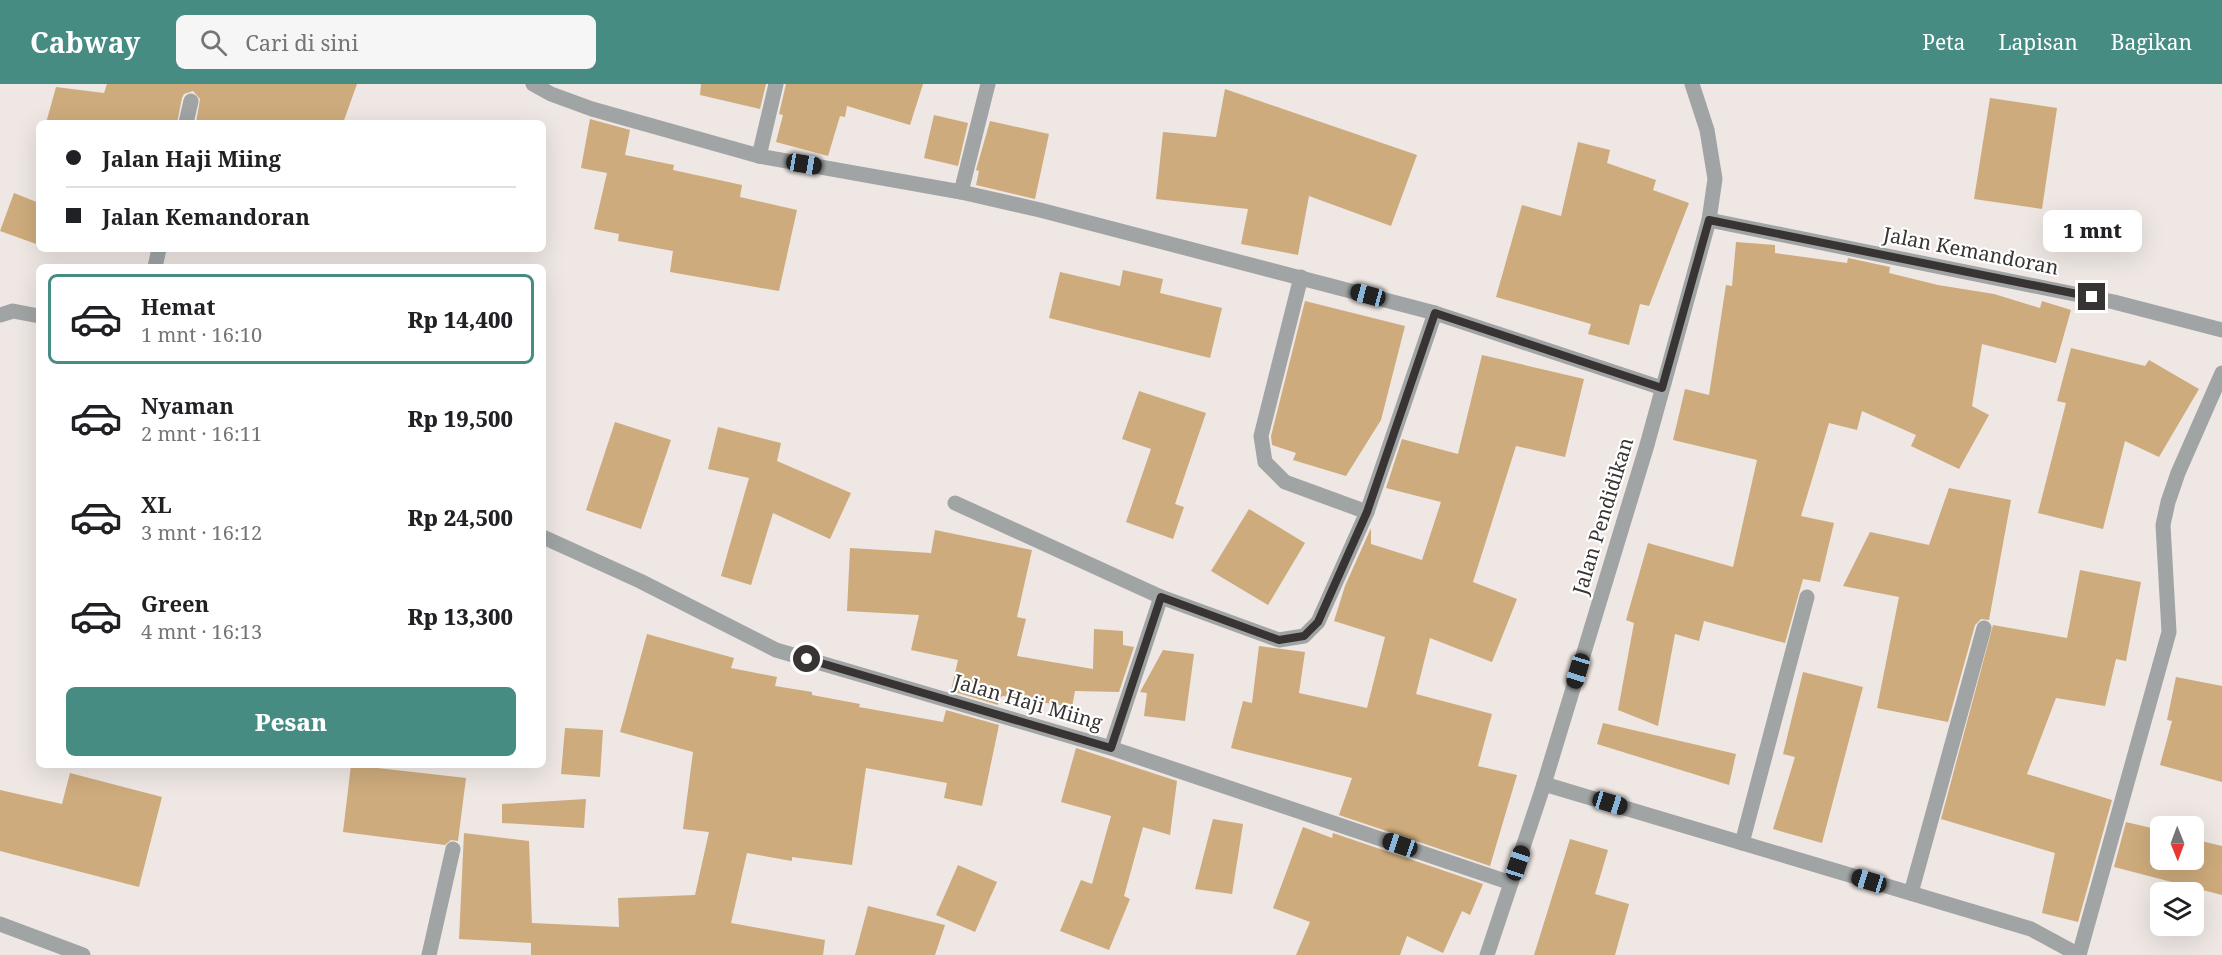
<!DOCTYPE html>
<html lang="id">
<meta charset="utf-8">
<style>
:root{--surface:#fff;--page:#f6f6f6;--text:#202124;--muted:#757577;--line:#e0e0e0;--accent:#468c83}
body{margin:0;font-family:"Noto Serif",serif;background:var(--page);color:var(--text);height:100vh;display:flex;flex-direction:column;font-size:22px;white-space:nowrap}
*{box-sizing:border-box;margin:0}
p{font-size:20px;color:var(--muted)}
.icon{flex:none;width:33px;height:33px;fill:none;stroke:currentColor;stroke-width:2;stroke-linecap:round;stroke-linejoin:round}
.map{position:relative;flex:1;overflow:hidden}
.sheet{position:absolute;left:36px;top:180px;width:510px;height:504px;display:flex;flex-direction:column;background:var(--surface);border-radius:9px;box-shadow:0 6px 24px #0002}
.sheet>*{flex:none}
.banner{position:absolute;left:36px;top:36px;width:510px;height:132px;border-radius:9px;box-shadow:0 6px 24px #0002;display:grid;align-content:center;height:132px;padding:0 30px;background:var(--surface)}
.needle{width:39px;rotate:179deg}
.fabs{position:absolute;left:2150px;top:732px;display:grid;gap:12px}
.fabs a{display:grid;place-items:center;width:54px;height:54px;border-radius:9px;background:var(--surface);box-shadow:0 6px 24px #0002;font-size:30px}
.end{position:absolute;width:27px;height:27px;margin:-14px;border:8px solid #373433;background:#fff;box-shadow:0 0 0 3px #fff}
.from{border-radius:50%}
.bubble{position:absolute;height:42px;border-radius:9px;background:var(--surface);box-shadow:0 6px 24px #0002;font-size:20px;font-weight:800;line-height:42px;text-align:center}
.car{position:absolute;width:18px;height:36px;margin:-18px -9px;border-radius:8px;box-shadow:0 0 4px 2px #0007;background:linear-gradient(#222 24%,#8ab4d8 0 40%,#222 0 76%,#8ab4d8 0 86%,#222 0)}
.banner b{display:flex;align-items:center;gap:21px;height:57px;font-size:22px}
.banner b+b{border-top:2px solid var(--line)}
.banner i{width:15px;height:15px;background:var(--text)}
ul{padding:10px 0 0;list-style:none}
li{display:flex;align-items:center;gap:18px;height:90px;margin:0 12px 9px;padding:0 18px;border:3px solid transparent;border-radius:9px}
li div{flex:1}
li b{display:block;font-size:22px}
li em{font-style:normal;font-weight:800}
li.on{border-color:var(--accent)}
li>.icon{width:54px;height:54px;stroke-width:1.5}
.button{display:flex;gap:12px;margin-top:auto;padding:12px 30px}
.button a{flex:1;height:69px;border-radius:9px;background:var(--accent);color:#fff;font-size:24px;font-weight:800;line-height:69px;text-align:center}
header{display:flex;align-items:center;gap:36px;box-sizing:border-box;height:84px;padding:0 30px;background:var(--accent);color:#fff}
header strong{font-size:28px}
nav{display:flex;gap:33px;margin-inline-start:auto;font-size:21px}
.search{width:420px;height:54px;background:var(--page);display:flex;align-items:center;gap:15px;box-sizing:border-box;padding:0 21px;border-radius:9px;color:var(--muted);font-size:22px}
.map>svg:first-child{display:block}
.building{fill:#cdab7c}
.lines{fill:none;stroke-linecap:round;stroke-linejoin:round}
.street{stroke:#a0a4a4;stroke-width:15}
.route{stroke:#373433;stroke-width:8}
.labels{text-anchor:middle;stroke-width:4.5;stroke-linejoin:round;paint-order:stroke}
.street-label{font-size:20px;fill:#373433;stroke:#fff}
</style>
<header>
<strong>Cabway</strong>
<div class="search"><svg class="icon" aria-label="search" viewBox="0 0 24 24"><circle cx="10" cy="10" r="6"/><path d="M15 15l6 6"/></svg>Cari di sini</div>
<nav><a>Peta</a><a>Lapisan</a><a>Bagikan</a></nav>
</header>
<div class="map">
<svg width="2222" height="871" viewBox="0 0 2222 871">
<rect width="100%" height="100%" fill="#eee7e3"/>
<g class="building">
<path d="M107,0H357L343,39H196L200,15L193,7L184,10L182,14L177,39H46L56,3L104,9Z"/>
<path d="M701,0H766L760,25L700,11Z"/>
<path d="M786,0H923L910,41L847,22L845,33L840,32L828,72L776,58L783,31L779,30Z"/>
<path d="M1225,5L1417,71L1391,142L1309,112L1298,171L1241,160L1248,125L1156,115L1163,48L1216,53Z"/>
<path d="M1990,14L2057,24L2042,125L1974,115Z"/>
<path d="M934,31L968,39L958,82L924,74Z"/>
<path d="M590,35L630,46L625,71L674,81L673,86L742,101L740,113L797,126L779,207L670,188L673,167L618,157L619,150L594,145L607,89L581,84Z"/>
<path d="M990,37L1049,50L1035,115L976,101L979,87L976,86Z"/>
<path d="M1578,58L1610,66L1607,79L1656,96L1653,106L1689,119L1649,222L1640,220L1629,261L1588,250L1591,240L1496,213L1522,121L1561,132Z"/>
<path d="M14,109L39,119V161L0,147Z"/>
<path d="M1736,158L1775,161V169L1847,179L1848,174L1890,183L1889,189L1938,201L1994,210L2040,224L2042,217L2071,226L2056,279L1982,260L1972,322L1989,331L1959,385L1911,362L1916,351L1862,327L1857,346L1829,339L1801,432L1834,439L1820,498L1803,495L1785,559L1704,537L1699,557L1675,550L1658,642L1618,626L1634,539L1626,536L1648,459L1733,483L1757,376L1673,356L1685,305L1709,311L1726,201L1732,202Z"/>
<path d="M1123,186L1163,195L1160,209L1222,224L1210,274L1049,234L1060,188L1120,202Z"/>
<path d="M1305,217L1405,242L1381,336L1346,392L1293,376L1296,369L1272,361L1271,352Z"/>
<path d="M2071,264L2145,282L2149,276L2199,305L2159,373L2125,357L2103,445L2038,429L2066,319L2057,317Z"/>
<path d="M1482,271L1584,295L1565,373L1516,362L1473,498L1517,515L1492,578L1430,554L1416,610L1492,630L1478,682L1517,691L1490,782L1339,731L1352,694L1231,664L1243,617L1252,619L1259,562L1305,568L1299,609L1367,624L1385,553L1334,537L1345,502L1371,444V460L1422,476L1441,418L1386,404L1402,355L1458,370Z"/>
<path d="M1139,307L1206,329L1175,420L1184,423L1173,455L1126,438L1151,365L1122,355Z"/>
<path d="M615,338L671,356L641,445L586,426Z"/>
<path d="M718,343L781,359L777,377L851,409L830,455L773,429L751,501L721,492L749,394L708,385Z"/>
<path d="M1949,404L2011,416L1989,536L1981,535L1975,541L1948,638L1877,624L1899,513L1843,502L1870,448L1929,461Z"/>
<path d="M1249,425L1305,459L1268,521L1211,487Z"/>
<path d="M935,446L1032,466L1017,533L1026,535L1017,572L1093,585L1094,545L1123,547V561L1134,563L1119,608L1075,607L1072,623L1004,612L999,613L998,621L951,607L958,576L911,566L919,531L847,527L850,464L931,469Z"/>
<path d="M2080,486L2141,498L2126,577L2116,575L2105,622L2056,614L2027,690L2112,716L2078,838L2042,829L2055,769L1941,735L1993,541L2067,554Z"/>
<path d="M647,550L734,574L731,584L777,593L775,602L812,608V611L860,620L859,623L943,638L946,626L999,641L982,722L944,714L947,699L866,684L852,781L792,773V777L747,769L731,839L825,856L823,871H531V859L459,855L464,749L529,757L532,841V839L619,843L618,814L695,811L709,748L683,745L693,668L620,648Z"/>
<path d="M1163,566L1194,570L1185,637L1144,632L1147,609L1140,608Z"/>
<path d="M1803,588L1863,603L1822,759L1773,745L1795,673L1783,670Z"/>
<path d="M2176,593L2222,602V698L2160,681L2172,637L2167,636Z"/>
<path d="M1603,639L1736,670L1729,701L1597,660Z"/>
<path d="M565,644L603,646L600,693L561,690Z"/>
<path d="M1076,664L1177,697L1170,751L1143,743L1124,812L1130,815L1109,866L1060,847L1081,796L1092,800L1111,732L1061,718Z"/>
<path d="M351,681L466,694L458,757L451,756L445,761L343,748Z"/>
<path d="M70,689L162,713L139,803L0,767V706L62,720Z"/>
<path d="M586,715L584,744L502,739V720Z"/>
<path d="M1213,735L1243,740L1232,810L1195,805Z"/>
<path d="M2126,738L2160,746V776H2193V755L2222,762V811L2114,783Z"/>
<path d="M1303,743L1332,754L1333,749L1483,800L1470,831L1462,827L1443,869L1407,852L1400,871H1296L1310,838L1273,824Z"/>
<path d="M1570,755L1608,766L1595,810L1629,820L1615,871H1534Z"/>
<path d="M958,781L997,798L975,848L936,831Z"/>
<path d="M868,822L945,841L935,871H855Z"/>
</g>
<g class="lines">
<g class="street">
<path d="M533,0L551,10L592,25L759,72L961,108L1040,126L1435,229L1662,304"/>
<path d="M186,39L191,17"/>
<path d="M759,72L776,0"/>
<path d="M961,108L988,0"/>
<path d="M1709,136L2114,218L2222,246"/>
<path d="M155,183L159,165"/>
<path d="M1301,193L1261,352L1265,378L1285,398L1367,428"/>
<path d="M0,231L13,227L39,232"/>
<path d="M955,419L1161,513L1279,556L1304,552L1318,538L1367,428L1435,229"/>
<path d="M543,453L640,497L776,566L1111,664L1511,799"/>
<path d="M1111,664L1161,513"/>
<path d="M1544,700L2031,845L2079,871"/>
<path d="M1742,759L1807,513"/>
<path d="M1911,809L1984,544"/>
<path d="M0,840L83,871"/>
<path d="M429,871L453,765"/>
<path d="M1487,871L1544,700L1647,361L1709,136L1715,95L1707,46L1692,0"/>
<path d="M2079,871L2169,548L2163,441L2168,418L2178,389L2222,289"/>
</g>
</g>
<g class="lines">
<path class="route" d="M807,575L1111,664L1161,513L1279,556L1304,552L1318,538L1367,428L1435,229L1662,304L1709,136L2092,213"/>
</g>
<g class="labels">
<g class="street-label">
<text transform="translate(1971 167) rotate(11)" y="7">Jalan Kemandoran</text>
<text transform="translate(1603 432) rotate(-73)" y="7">Jalan Pendidikan</text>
<text transform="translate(1028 618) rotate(16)" y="7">Jalan Haji Miing</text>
</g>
</g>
</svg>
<div class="fabs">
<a><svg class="needle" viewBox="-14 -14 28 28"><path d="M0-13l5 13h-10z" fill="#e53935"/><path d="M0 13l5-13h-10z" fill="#757577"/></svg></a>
<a><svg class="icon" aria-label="layers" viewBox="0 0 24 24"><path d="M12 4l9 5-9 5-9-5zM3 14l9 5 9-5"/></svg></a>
</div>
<i class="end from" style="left:807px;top:575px"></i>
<i class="end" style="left:2092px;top:213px"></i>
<div class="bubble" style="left:2043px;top:126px;width:99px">1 mnt</div>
<i class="car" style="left:804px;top:80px;rotate:100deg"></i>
<i class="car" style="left:1368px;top:211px;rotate:285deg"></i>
<i class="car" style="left:1578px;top:587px;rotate:197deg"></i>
<i class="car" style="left:1610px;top:719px;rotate:107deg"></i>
<i class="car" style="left:1400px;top:761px;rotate:289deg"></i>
<i class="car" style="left:1518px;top:779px;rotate:18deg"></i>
<i class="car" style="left:1869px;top:797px;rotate:287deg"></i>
<div class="banner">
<b><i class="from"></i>Jalan Haji Miing</b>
<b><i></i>Jalan Kemandoran</b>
</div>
<section class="sheet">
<ul>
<li class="on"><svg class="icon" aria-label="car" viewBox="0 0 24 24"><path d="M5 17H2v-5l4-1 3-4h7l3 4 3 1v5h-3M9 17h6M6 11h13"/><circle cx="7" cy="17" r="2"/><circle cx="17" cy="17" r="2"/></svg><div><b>Hemat</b><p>1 mnt · 16:10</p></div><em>Rp 14,400</em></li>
<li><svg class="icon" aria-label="car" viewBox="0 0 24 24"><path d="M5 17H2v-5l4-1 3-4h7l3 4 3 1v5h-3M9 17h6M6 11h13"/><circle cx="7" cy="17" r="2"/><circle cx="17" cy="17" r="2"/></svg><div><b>Nyaman</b><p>2 mnt · 16:11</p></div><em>Rp 19,500</em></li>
<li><svg class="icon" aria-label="car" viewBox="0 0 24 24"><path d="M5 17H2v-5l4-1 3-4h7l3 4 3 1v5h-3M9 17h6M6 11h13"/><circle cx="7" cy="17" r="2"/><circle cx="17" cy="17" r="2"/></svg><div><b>XL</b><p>3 mnt · 16:12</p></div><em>Rp 24,500</em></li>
<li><svg class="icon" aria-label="car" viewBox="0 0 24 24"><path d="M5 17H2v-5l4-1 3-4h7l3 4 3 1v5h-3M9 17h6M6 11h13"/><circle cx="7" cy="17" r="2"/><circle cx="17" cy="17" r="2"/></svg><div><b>Green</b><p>4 mnt · 16:13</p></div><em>Rp 13,300</em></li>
</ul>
<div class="button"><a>Pesan</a></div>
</section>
</div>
